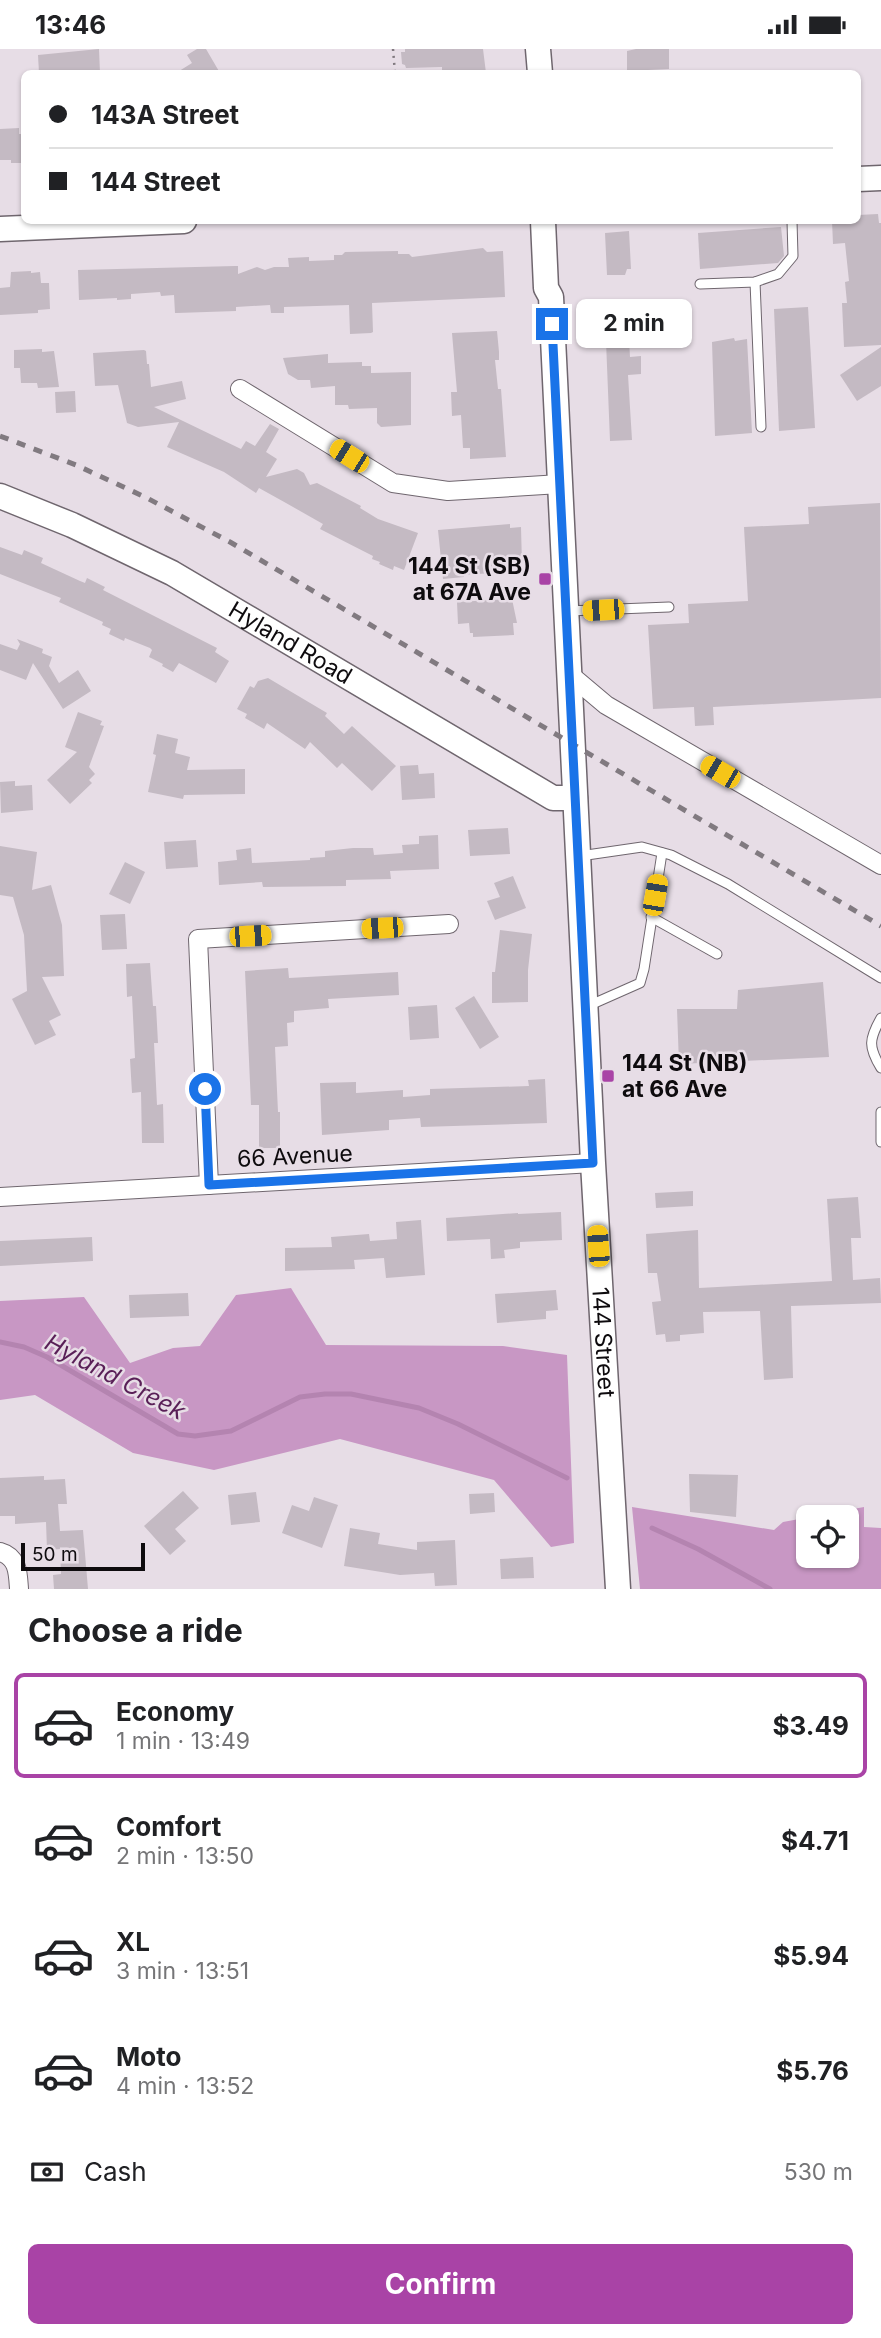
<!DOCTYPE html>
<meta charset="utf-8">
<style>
:root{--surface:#fff;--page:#f2f2f2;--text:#202124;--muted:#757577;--line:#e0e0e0;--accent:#a943a6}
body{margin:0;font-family:Inter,sans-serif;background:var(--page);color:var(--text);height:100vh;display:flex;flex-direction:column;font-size:26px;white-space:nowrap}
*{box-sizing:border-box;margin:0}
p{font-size:23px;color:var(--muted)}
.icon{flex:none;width:38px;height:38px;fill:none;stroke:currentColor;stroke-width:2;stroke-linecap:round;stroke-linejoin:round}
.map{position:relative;height:1540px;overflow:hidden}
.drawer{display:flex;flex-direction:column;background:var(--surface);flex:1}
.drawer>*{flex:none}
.guide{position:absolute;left:21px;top:21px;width:840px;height:154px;border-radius:10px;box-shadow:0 2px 5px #0004;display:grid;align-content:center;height:154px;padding:0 28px;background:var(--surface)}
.fabs{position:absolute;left:796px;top:1456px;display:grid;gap:14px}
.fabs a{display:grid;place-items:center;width:63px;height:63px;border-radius:10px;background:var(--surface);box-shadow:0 2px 5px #0004;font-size:35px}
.scale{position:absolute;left:21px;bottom:18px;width:124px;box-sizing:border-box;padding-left:7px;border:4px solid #0e0b0e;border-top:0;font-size:19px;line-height:24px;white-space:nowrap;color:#0e0b0e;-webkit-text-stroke:5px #e7dde6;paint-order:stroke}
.end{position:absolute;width:32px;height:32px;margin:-16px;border:9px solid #1a73e8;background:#fff;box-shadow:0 0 0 4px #fff}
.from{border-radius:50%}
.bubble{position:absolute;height:49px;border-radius:10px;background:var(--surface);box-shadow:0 2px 5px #0004;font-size:23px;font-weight:700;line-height:49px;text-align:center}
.car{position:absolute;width:21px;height:42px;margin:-21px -10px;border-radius:9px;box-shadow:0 0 5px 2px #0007;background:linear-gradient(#f5c518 24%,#345 0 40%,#f5c518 0 76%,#345 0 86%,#f5c518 0)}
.guide b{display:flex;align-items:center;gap:24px;height:66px;font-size:26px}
.guide b+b{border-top:2px solid var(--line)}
.guide i{width:18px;height:18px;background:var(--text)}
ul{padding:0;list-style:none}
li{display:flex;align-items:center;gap:21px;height:105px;margin:0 14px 10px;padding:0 14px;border:4px solid transparent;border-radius:10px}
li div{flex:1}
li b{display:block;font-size:26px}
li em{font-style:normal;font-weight:700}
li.active{border-color:var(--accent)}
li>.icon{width:63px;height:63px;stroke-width:1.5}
h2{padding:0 28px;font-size:32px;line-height:84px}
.pay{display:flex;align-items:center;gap:18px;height:77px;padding:0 28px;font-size:26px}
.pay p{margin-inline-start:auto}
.primary-button{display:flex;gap:14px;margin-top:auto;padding:14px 28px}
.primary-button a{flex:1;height:80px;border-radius:10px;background:var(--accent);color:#fff;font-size:28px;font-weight:700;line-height:80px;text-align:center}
.status{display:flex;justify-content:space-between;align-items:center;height:49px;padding:0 35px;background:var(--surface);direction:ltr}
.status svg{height:19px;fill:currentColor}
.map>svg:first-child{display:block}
.forest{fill:#c897c4;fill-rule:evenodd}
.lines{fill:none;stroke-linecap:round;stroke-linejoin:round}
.stream{stroke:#b484b0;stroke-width:5}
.building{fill:#c4bac3}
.lane-casing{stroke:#6f666e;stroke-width:11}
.street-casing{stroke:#6f666e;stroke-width:20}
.secondary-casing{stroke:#6f666e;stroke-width:27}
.path{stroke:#80797f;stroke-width:2.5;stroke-dasharray:2 5;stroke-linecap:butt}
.lane{stroke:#fff;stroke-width:9}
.street{stroke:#fff;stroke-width:18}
.secondary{stroke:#fff;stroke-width:24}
.rail{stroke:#817a80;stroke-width:5;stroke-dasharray:9 9;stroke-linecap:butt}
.route{stroke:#1a73e8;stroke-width:9}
.poi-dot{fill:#a943a6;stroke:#e7dde6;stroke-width:2.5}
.labels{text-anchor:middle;stroke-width:5;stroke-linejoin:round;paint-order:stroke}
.poi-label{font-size:23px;font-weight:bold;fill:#0e0b0e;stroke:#e7dde6;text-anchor:end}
.street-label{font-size:23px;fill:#0e0b0e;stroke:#e7dde6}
.water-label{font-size:24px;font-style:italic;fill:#591f57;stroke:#e7dde6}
</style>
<div class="status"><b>13:46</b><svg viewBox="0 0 49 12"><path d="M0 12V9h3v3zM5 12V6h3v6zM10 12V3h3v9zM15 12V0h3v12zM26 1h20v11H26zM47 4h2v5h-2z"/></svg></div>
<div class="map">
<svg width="881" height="1540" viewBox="0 0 881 1540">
<rect width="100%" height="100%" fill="#e7dde6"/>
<g class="forest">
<path d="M291,1239L326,1296L503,1297L567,1306L574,1494L551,1498L494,1431L340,1390L214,1421L133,1404L35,1346L0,1351V1252L84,1248L130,1314L173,1299L200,1297L236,1246Z"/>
<path d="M632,1458L774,1481L783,1473L864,1458V1478L881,1479V1540H640ZM808,1468H847V1507H808Z"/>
</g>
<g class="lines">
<g class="stream">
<path d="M0,1293L24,1298L47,1308L178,1385L195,1387L231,1382L300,1348L325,1345H351L419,1359L458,1375L567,1429"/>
<path d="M652,1479L698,1500L770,1540"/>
</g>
</g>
<g class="building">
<path d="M99,0L100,24H39L38,6Z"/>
<path d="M197,0H206L220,24H176L192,14L187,6Z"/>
<path d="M405,0H483L486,24H442V18L406,19L405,16L402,15L401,3H405Z"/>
<path d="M636,0H669V20L627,22V2Z"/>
<path d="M19,79V85H24V114H11V111H0V80Z"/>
<path d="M878,165L879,174H881V296L844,298L842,254H847L845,233L849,232L845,194L833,195L832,172H858V166Z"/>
<path d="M781,178L784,207L778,214L700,220L698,184Z"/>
<path d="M629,182L631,220H627L625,226H607L605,184Z"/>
<path d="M483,199L487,203L503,202L505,248L372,254L373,283L371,284L350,285L349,256L284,258V264H271L270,256L236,258V262L177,264H175L174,246L161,247L160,243L131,245V250L117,251V249L79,251L78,221L235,217H238V225L257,218L265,221L274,218H289L288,209L309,208V212L334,211V206H342L345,203L398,202V205H409L412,208Z"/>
<path d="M31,222V224L40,223L41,234H49L50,260L38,261V264L0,266V239L10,238L11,223Z"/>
<path d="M808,258L815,379L779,382L774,260Z"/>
<path d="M497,282L499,303V311H495L498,340H501L506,408L470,410V399H463L461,366L452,367L451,343H457L452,284Z"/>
<path d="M734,289L735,292L747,290L752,384L715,387L712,293Z"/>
<path d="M629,291L630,308L641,307V325L628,326L632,391L610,392L606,292Z"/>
<path d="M881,298V337L857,352L840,326Z"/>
<path d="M42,300V303L54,302L59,338L38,339L37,334H21L20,319H14V301Z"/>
<path d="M144,301L146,302L147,315H149L151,338L182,332L186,350L154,358L241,400L246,392L255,397L270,375L279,380L266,403L277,410L266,428L297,420L304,424L310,436L317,434L361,457L360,459L378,470L418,484L404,521L394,517L393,521L379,515L380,513L372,510L373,507L320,480L323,475L286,454L259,439L256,444L224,423L167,398L179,373L138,378L127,374L118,336L95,337L93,304Z"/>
<path d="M328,305V314L362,313V317H371V324L411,323V376L381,378L377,374V359L349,360L348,356H335V337L311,339L310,331H298L288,325L283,309Z"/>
<path d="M75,342L76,363L56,364L55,343Z"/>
<path d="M880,454L881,649L713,658L714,676L695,677L694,658L653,660L648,576L689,574L688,555L748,552L744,478L809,475L808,458Z"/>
<path d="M510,475V479L521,478L522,516H520V522L463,526L464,528L443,530L438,481Z"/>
<path d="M0,498L22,506L24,501L43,509L41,514L80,532L85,534L87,529L105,538L103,541L217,599L215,603L229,612L216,634L179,614L173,623L162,617L163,615L149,608L152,601L150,599L125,589L124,592L109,585L111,580L102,576L103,573L59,553L61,549L0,525Z"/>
<path d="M512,550L517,574H513L514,586L473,588V584H470L469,574L458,575L457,553Z"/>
<path d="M17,590L43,600L42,604L52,608L49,617L59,634L78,621L91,642L63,660L33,614L26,631L0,621V595L17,601L20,595Z"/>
<path d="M268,629L327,664L325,667L344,685L352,677L396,717L372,742L342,714L337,719L310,693L305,700L267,674L264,680L245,669L247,665L237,660L250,637L254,639L258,632Z"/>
<path d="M78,663L102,672L100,676L104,677L89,718L95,725L89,731L92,734L70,755L47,731L77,703L65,698Z"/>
<path d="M157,685L178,690L175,704L190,708L187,721L245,720V745L184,746L183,750L148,743L156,706L153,705Z"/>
<path d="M418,716L419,725L434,724L435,749L402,751L400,717Z"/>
<path d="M15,732V737L32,736L33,761L1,764L0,733Z"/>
<path d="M508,779L510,805L470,807L468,781Z"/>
<path d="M438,786L439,820L390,822L391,830L346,831V837L263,838L262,833L219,836L218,813L237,811L236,801L251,799L252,814L310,811V809L325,808V802L353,799H373L374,806L403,804L402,796L419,795V787Z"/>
<path d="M196,791L198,818L166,820L164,793Z"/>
<path d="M0,797L37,803L32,841L51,836L62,876L64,927L42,928L61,966L49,972L56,986L35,996L12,950L27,942L24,886L13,848L0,846Z"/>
<path d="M125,813L145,823L130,855L109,845Z"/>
<path d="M513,827L526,859L495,871L487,852L500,848L494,834Z"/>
<path d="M125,865L127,900L102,901L100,866Z"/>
<path d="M500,881L532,885L528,921V953L492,954V923H495Z"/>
<path d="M150,914L153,957H156L158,994H154L157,1056L163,1055L164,1094H142L141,1043L132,1044L130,1010L135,1009L132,947L127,948L126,915Z"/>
<path d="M288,919L289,929L398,923L399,946L328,950L329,959L294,962V973L287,974L288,997L275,998L278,1063H280V1099H259V1056H251L245,922Z"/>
<path d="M823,933L829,1008L679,1015L677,960H737L738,941Z"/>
<path d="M474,947L499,988L480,1000L455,959Z"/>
<path d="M437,956L439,989L410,991L408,958Z"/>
<path d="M545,1030L547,1074L421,1078L420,1069L389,1071V1081L322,1086L320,1034L356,1033V1044L403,1041V1048L430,1046V1040L529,1037L528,1031Z"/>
<path d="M693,1142V1157L656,1159L655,1144Z"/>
<path d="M858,1148L861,1189H851L853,1231L880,1229L881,1254L791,1257L793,1329L764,1331L760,1262L703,1263L704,1284L680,1286V1292L666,1293L665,1285L656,1286L652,1253L661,1252L657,1224H648L646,1185L698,1181L699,1239L832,1232L827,1150Z"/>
<path d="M561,1163L562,1191L520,1193V1199L504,1201L505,1209L491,1210L490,1190L447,1192L446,1169L518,1164V1165Z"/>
<path d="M421,1171L425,1226L386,1229L384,1209L354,1211L355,1220L285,1222V1199L332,1198L331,1188L369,1185L370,1192L397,1190L396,1173Z"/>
<path d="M92,1188L93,1212L0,1217V1192Z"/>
<path d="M556,1241L558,1261L546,1262V1270L497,1274L495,1245Z"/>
<path d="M188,1244L189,1267L130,1269L129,1246Z"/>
<path d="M689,1425L738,1426L736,1468L690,1463Z"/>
<path d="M44,1427V1431L65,1430L67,1455H58L60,1482L83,1481L88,1540H54L53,1526L61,1525L60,1500L47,1501L46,1473L15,1475V1467H0V1429Z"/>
<path d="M183,1442L199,1459L175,1480L186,1492L170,1506L144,1477Z"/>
<path d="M256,1443L260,1473L231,1476L228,1446Z"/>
<path d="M494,1444L495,1463L470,1465L469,1445Z"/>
<path d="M314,1448L338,1456L322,1499L282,1484L292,1456L309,1462Z"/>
<path d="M350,1479L380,1484L378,1495L417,1501V1493L455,1491L457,1536L435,1537L434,1524L400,1526L344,1517Z"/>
<path d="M533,1508L534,1529L501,1530L500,1510Z"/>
</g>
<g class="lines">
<g class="lane-casing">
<g id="lane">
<path d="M755,233L761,378"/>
<path d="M700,235L755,233L778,225L793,207L792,172"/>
<path d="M567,562L669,558"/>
<path d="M580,807L642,798L671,806L728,835L881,929"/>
<path d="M651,868L717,905"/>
<path d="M588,957L640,934L644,920L662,804"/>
<path d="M881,969C869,990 868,998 881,1019"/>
<path d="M881,1063V1093"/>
</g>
</g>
<g class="street-casing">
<g id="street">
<path d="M240,340L393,434L448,442L560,435"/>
<path d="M568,624L606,656L881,816"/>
<path d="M209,1136L198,890L449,875"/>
<path d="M0,1148L593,1114"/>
<path d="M0,1503C18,1508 18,1524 19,1540"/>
</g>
</g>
<g class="secondary-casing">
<g id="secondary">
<path d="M538,0L540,24"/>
<path d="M858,130L881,129"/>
<path id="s1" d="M543,172L546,239L551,248L593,1114L618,1540"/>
<path d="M0,180L184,172"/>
<path id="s2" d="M0,447L72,476L172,524L553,749H575"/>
</g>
</g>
<path class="path" d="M393,0L395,24"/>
<use href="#lane" class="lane"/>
<use href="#street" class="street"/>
<use href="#secondary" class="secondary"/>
<path class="rail" d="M0,387L76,416L145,448L230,493L881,877"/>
</g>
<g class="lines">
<path class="route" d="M205,1040L209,1136L593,1114L552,275"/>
</g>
<g class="poi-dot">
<rect x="538" y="523" width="14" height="14" rx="3.5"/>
<rect x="601" y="1020" width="14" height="14" rx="3.5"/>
</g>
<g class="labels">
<g class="poi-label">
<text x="531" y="525">144 St (SB)<tspan x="531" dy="26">at 67A Ave</tspan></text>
<text x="622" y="1022" text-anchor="start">144 St (NB)<tspan x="622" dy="26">at 66 Ave</tspan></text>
</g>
<g class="street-label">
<text dy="8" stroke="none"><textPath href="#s2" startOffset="326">Hyland Road</textPath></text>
<text transform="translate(295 1107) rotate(-3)" y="8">66 Avenue</text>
<text dy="8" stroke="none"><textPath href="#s1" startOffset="1124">144 Street</textPath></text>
</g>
<g class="water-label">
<text transform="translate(115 1328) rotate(28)" y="8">Hyland Creek</text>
</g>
</g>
</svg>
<div class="fabs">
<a><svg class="icon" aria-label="locate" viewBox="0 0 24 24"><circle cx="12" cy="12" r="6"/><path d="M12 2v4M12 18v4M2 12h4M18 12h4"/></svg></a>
</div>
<div class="scale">50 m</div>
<i class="end from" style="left:205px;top:1040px"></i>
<i class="end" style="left:552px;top:275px"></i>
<div class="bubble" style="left:576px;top:250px;width:116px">2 min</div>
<i class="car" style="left:349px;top:407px;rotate:302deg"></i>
<i class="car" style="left:603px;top:561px;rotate:267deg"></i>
<i class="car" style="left:720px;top:723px;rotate:300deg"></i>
<i class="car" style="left:655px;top:846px;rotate:10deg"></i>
<i class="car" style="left:382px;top:879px;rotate:267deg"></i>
<i class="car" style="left:250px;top:887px;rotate:87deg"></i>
<i class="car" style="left:598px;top:1197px;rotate:356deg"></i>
<div class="guide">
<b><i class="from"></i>143A Street</b>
<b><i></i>144 Street</b>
</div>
</div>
<section class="drawer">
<h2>Choose a ride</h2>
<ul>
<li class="active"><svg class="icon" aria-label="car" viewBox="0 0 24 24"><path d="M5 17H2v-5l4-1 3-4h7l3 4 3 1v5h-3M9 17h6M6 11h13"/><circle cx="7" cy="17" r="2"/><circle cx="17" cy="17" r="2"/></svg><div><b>Economy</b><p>1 min · 13:49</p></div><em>$3.49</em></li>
<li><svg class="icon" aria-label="car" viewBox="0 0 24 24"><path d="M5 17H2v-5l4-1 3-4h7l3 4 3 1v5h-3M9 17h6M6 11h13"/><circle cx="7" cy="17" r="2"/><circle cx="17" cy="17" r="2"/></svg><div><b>Comfort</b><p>2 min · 13:50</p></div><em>$4.71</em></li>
<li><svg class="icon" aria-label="car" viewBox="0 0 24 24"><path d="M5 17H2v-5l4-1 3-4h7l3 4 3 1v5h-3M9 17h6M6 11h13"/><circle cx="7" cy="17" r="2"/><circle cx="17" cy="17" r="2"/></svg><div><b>XL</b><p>3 min · 13:51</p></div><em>$5.94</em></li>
<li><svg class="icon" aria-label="car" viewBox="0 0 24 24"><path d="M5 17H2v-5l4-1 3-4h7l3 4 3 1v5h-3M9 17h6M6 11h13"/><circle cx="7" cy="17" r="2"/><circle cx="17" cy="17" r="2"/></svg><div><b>Moto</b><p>4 min · 13:52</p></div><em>$5.76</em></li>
</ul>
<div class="pay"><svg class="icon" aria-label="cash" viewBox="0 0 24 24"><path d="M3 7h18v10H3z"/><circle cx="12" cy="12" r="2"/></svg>Cash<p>530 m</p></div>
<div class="primary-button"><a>Confirm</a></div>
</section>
